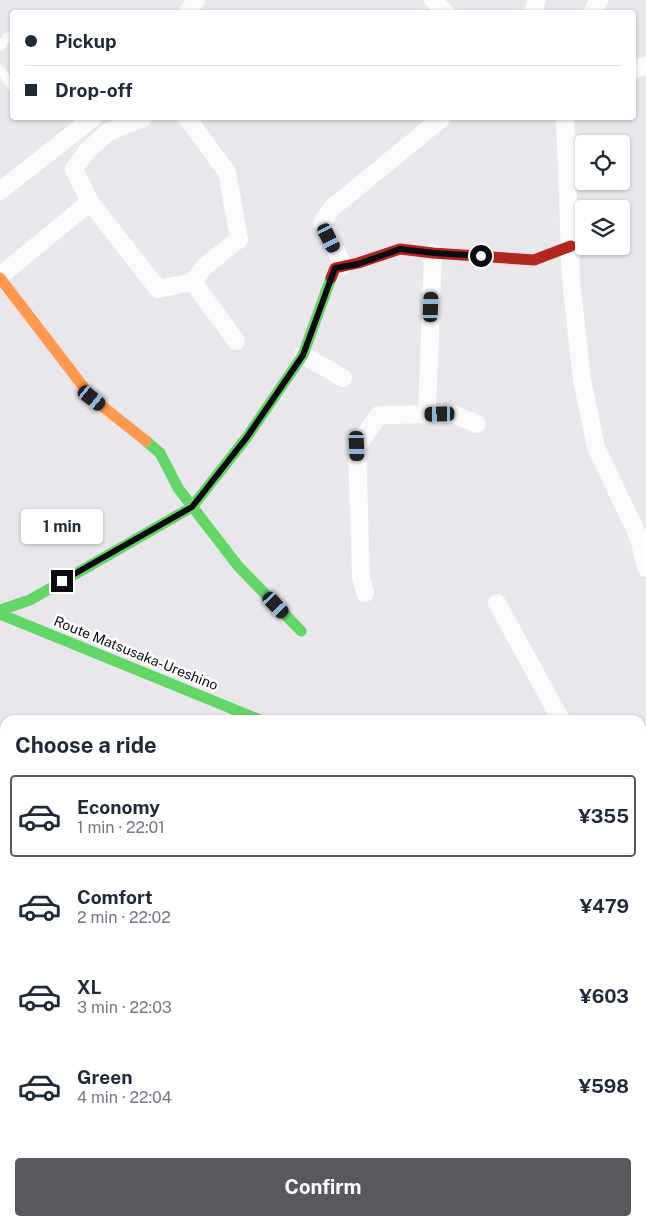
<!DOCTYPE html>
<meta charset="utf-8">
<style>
:root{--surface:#fff;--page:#f2f2f3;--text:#1f2937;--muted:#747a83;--line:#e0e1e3;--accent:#5a585c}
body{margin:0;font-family:"Public Sans",sans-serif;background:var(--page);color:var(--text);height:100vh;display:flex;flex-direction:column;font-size:19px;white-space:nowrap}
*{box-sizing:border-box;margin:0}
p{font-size:16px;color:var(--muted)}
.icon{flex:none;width:28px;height:28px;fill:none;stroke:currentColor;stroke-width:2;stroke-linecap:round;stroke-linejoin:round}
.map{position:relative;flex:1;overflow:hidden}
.sheet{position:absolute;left:0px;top:715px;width:646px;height:511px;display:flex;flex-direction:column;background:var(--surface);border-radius:15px 15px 0 0;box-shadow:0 1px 4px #0004}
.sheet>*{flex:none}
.banner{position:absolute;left:10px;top:10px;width:626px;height:110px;border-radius:5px;box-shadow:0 1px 4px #0004;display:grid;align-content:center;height:110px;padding:0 15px;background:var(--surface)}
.tools{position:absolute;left:575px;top:135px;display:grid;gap:10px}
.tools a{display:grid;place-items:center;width:55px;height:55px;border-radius:5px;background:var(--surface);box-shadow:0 1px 4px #0004;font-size:25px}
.end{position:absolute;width:22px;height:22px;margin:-11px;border:6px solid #0d0b0f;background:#fff;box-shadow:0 0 0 2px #fff}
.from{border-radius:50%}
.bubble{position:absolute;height:35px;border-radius:5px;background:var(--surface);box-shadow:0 1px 4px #0004;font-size:16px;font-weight:700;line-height:35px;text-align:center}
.car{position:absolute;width:15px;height:30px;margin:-15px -8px;border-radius:6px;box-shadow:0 0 4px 1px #0007;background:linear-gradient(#222 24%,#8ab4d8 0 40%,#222 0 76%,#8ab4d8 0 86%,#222 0)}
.banner b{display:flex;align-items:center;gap:18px;height:48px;font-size:19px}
.banner b+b{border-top:1px solid var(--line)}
.banner i{width:12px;height:12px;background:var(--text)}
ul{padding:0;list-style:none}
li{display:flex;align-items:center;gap:15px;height:82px;margin:0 10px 8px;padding:0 5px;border:2px solid transparent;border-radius:5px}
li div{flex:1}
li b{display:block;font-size:19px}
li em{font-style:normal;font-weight:700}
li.selected{border-color:var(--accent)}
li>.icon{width:45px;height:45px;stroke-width:1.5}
h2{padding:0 15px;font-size:22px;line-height:60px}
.primary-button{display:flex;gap:10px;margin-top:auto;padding:10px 15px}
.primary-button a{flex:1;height:58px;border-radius:5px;background:var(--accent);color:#fff;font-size:20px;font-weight:700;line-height:58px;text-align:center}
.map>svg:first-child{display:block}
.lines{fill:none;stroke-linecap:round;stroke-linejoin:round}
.lane{stroke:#fcfbfc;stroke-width:9}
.street{stroke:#fcfbfc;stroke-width:18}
.fast{stroke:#63d668;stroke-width:11}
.slow{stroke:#ff974d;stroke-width:11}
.jam{stroke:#b3261e;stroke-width:11}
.route{stroke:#0d0b0f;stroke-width:6}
.labels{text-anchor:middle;stroke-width:5;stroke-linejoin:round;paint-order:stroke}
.street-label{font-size:14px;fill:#0d0b0f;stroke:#fff}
</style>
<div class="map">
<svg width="646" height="1226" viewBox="0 0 646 1226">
<rect width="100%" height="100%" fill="#e9e6ec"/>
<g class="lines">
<g class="lane">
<path d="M0,47L7,37L12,38"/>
<path d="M0,69L12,87"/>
</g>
<g class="street">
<path d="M433,0L445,12"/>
<path d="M188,12L196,0"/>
<path d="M533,12L537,0"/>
<path d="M592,12L599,0"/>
<path d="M634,69L646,65"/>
<path d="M187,118L227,172L239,239L204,267L193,282"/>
<path d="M565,118L571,280L582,380L596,447L639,538L646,568"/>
<path d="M0,191L93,118"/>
<path d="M90,202L158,289L193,282L236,341"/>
<path d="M343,266L322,223L332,208L442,118"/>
<path d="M0,276L90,202L74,169L87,151L108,132L143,118"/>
<path d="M303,355L343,378"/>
<path d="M427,414L433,253"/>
<path d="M365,593L361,577L357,446L379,415L454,414L477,424"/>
<path d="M497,603L561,720"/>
<path d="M0,1069L5,1074"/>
<path d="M0,1118L5,1113"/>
<path d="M641,1119L646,1112"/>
<path d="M641,1164L646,1166"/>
<path d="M246,1221L248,1226"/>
<path d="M469,1221L473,1226"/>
<path d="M19,1226L20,1221"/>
<path d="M528,1226L533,1221"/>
</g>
<g class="fast">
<path d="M146,441L160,453L178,488L238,566L301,631"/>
<path d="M0,610L30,600L192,507L247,437L303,355L331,278"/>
<path d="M0,614L260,720"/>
<path d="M641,955L646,958"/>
</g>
<path class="slow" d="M0,278L92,398L146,441"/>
<path class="jam" d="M331,278L335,268L358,263L400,249L433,253L534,260L571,246"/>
</g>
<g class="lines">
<path class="route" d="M62,581L192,507L247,437L303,355L335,268L358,264L400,249L434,253L481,256"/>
</g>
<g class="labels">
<g class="street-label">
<text transform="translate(136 653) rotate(22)" y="5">Route Matsusaka-Ureshino</text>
</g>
</g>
</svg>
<div class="tools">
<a><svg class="icon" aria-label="locate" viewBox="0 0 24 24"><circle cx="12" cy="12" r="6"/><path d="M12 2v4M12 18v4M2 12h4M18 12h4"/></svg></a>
<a><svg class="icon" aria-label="layers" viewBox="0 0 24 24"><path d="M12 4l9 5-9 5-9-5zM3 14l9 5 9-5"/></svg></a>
</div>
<i class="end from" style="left:481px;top:256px"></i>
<i class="end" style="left:62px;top:581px"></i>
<div class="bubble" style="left:21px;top:509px;width:82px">1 min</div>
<i class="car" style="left:329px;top:238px;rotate:153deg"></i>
<i class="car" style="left:431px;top:307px;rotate:2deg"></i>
<i class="car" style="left:92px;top:398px;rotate:129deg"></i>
<i class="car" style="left:440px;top:414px;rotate:269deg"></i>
<i class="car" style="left:357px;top:446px;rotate:178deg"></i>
<i class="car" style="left:276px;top:605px;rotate:137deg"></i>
<div class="banner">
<b><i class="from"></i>Pickup</b>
<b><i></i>Drop-off</b>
</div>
<section class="sheet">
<h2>Choose a ride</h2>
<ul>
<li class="selected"><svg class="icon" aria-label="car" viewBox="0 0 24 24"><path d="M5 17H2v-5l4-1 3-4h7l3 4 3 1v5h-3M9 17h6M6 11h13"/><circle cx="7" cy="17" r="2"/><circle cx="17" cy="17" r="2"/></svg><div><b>Economy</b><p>1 min · 22:01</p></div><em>¥355</em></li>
<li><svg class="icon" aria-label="car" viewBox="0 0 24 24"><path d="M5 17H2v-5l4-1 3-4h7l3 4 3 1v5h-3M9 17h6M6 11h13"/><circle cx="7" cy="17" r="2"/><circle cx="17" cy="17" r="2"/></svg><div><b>Comfort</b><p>2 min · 22:02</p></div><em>¥479</em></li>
<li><svg class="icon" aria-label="car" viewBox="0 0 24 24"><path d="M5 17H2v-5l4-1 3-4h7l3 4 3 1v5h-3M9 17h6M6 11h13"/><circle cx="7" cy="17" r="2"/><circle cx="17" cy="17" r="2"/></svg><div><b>XL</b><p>3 min · 22:03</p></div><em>¥603</em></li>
<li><svg class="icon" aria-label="car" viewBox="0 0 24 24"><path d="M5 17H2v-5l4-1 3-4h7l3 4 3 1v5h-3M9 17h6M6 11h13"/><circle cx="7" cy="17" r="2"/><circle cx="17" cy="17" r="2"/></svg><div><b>Green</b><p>4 min · 22:04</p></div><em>¥598</em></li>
</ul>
<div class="primary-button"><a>Confirm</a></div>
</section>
</div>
